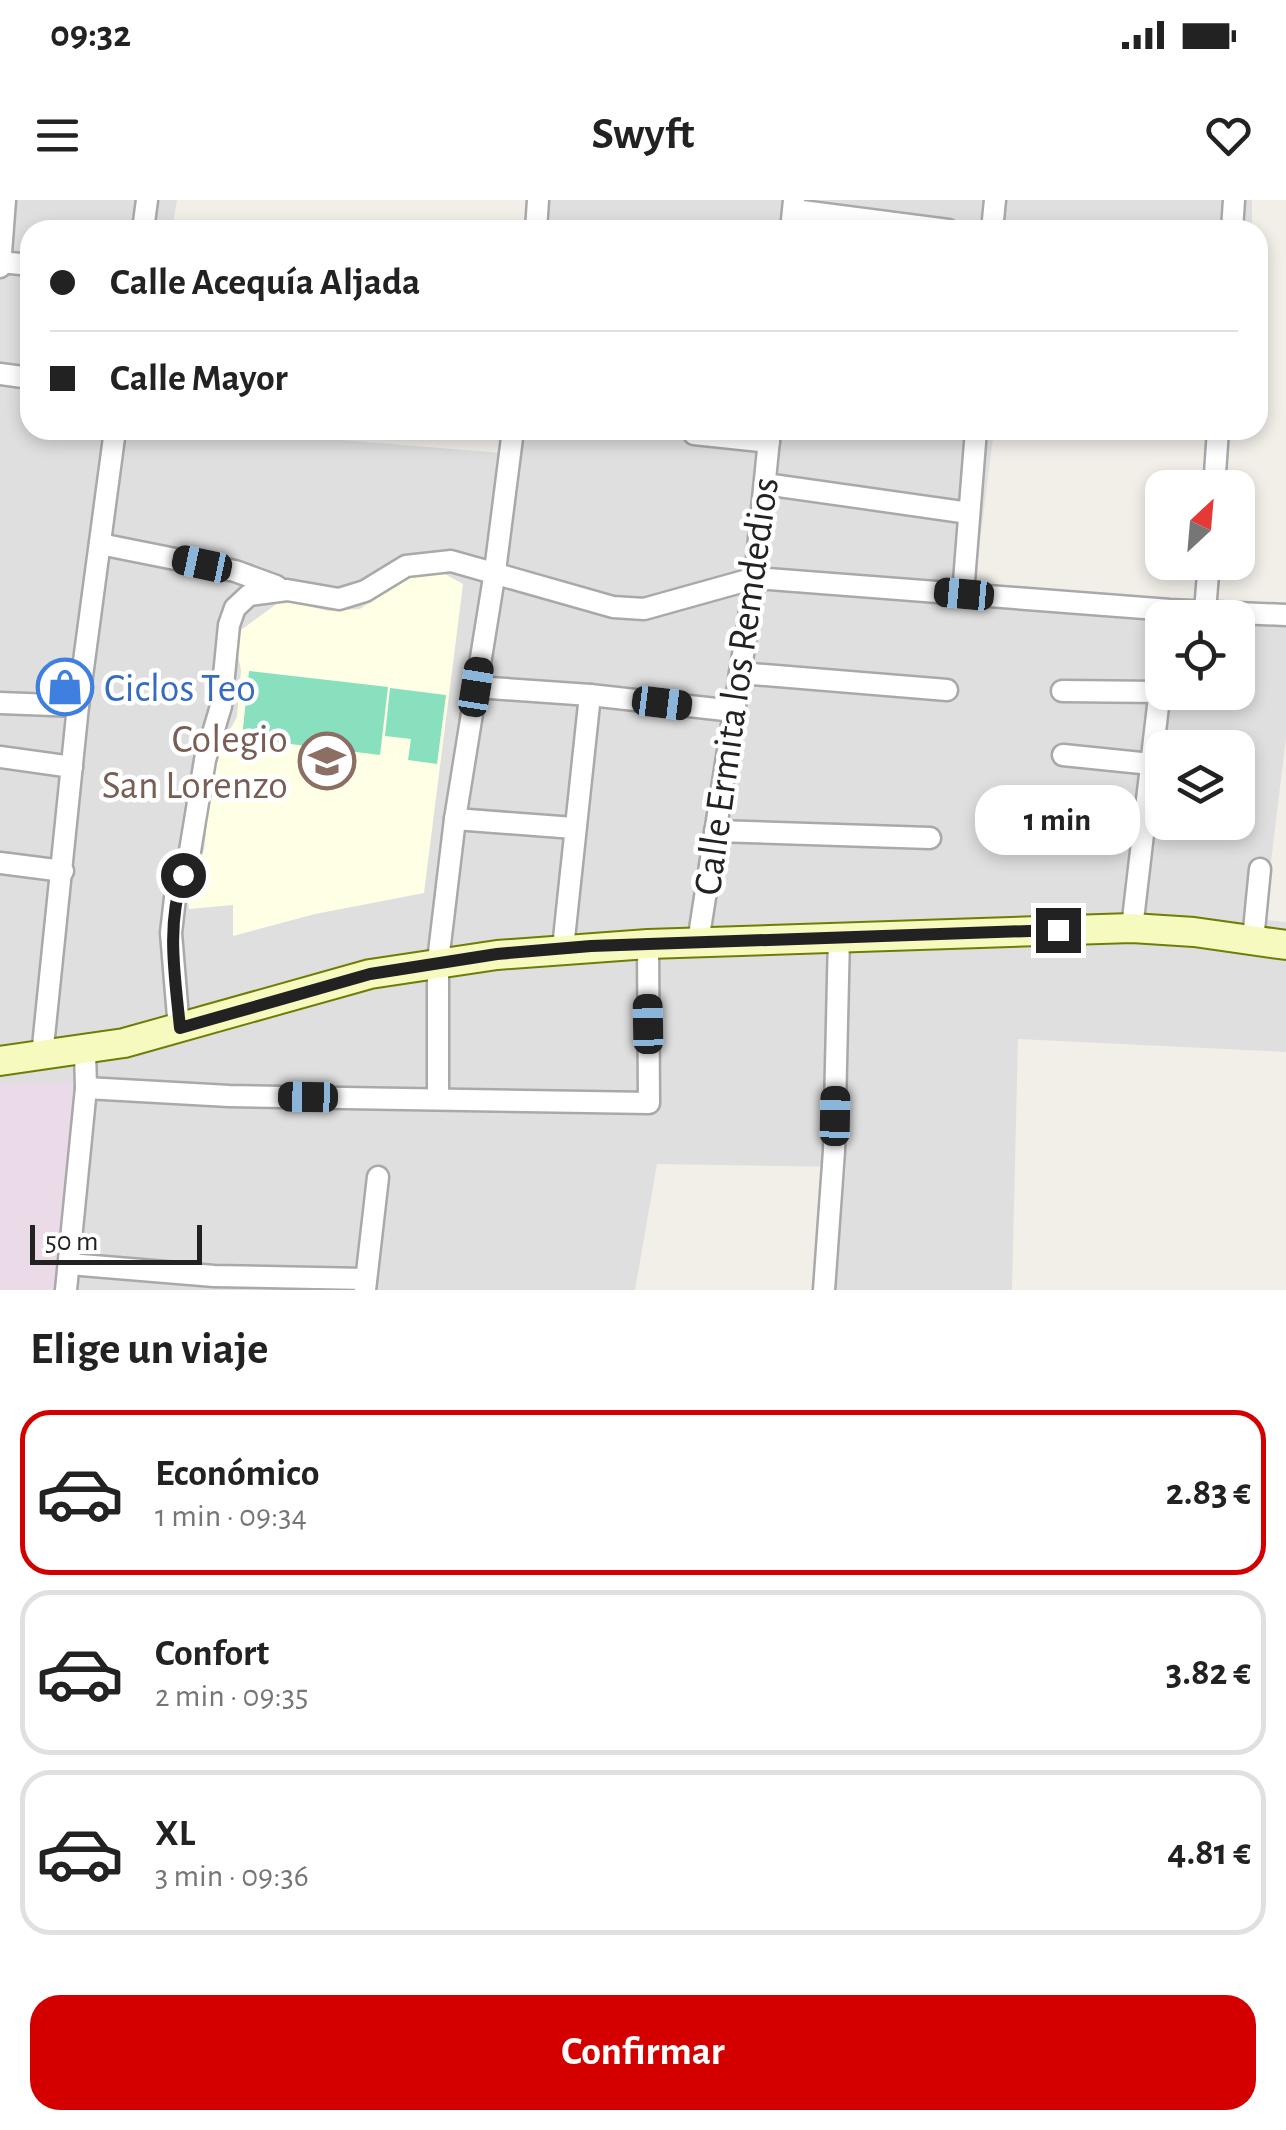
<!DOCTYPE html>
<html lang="es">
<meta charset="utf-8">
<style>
:root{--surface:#fff;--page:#f6f6f6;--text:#222;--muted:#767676;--line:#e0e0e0;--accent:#d40000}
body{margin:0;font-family:"Alegreya Sans",sans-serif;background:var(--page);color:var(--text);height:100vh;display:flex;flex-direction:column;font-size:38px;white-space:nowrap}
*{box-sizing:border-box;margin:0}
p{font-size:32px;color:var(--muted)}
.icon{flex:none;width:55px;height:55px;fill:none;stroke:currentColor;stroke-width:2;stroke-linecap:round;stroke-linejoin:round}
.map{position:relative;height:1090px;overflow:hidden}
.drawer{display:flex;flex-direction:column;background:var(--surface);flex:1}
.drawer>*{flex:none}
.top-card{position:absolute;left:20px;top:20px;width:1248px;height:220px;border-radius:30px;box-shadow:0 5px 15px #0003;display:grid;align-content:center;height:220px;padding:0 30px;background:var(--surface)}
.needle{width:65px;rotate:26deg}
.fabs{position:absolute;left:1145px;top:270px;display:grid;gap:20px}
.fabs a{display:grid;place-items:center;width:110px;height:110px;border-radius:20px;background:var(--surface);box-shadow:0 5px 15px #0003;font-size:50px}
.scale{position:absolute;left:30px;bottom:25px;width:172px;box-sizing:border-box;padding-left:10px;border:5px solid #222;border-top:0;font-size:28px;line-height:35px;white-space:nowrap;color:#222;-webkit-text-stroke:8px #fff;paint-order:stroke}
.end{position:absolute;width:45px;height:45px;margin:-22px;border:12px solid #222;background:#fff;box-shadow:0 0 0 5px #fff}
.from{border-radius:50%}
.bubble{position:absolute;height:70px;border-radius:30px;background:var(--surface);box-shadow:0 5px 15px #0003;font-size:32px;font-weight:700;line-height:70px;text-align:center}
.car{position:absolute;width:30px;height:60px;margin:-30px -15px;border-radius:12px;box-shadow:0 0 8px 2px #0007;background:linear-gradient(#222 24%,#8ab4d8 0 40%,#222 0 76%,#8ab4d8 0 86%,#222 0)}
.top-card b{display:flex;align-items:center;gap:35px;height:95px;font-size:38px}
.top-card b+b{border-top:2px solid var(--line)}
.top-card i{width:25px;height:25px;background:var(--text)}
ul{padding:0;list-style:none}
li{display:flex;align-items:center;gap:30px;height:165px;margin:0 20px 15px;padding:0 10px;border:5px solid var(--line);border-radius:30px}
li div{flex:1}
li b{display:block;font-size:38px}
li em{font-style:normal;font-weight:700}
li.current{border-color:var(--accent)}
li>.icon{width:90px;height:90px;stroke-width:1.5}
h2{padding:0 30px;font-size:45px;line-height:120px}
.primary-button{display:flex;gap:20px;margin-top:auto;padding:20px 30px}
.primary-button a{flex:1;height:115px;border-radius:30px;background:var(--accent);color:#fff;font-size:40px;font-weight:700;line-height:115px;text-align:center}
.status{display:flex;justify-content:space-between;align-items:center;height:70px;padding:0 50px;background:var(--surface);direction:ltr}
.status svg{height:28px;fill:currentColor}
header{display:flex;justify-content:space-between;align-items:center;height:130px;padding:0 30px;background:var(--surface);font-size:45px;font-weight:700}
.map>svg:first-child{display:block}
.residential{fill:#e0dfdf;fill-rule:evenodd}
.industrial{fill:#ebdbe8}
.education{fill:#ffffe5}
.pitch{fill:#88e0be}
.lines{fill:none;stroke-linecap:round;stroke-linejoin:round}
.street-casing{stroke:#a9a9a9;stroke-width:25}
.secondary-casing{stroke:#707d05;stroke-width:32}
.street{stroke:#fff;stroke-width:20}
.secondary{stroke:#f7fabf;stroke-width:28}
.route{stroke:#222;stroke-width:12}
.labels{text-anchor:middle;stroke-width:9;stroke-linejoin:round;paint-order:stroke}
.street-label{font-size:40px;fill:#222;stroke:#fff}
.shop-label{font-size:40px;fill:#366cbe;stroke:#fff;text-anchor:start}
.education-label{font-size:40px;fill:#785e54;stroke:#fff;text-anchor:end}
</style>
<div class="status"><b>09:32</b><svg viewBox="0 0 49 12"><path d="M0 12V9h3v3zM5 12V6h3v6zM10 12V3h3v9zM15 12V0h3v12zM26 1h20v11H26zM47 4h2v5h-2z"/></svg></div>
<header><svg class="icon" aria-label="menu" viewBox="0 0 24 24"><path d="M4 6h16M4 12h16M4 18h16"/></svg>Swyft<svg class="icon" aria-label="heart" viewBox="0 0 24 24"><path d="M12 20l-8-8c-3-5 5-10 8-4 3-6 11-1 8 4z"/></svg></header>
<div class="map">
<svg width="1286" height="1090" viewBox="0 0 1286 1090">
<rect width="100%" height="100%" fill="#f2efe9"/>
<g class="residential">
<path d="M0,0H177L172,30H30V230H221L502,253L506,230H994L974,388L1073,391L1286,408V538L1264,720L1286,722V852L1018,839L1012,1090H830L846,967L657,964L635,1090H0ZM1162,418H1238V492H1162ZM1162,548H1238V622H1162Z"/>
<path d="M540,0H1252V30H536Z"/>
</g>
<path class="industrial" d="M76,882L55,1090H0V885Z"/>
<path class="education" d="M420,373H443L463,384L424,693L315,714L233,736V705L189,709L187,693L204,650L207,623L203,599L209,568L237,517L241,470L237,452L241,430L278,403L291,402L329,411L360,409L393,386Z"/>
<g class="pitch">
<path d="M249,471L388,487L380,555L242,538Z"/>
<path d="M390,488L446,495L437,564L408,560L411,539L385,536Z"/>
</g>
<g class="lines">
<g class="street-casing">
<g id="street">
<path d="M794,10L948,30"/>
<path d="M143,30L147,0"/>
<path d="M536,30L538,0"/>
<path d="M791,30L794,0"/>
<path d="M992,30L995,0"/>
<path d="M1232,30L1234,0"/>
<path d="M0,62L30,65"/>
<path d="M0,67L5,0"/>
<path d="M0,174L30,178"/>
<path d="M694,234L769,242"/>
<path d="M765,284L969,313"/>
<path d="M1214,288L1218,230"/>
<path d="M100,344L235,371L276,386"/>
<path d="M963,394L976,230"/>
<path d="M1205,411L1209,362"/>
<path d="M740,473L947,490"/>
<path d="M476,487L590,495L734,511"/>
<path d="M1062,491L1160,492"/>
<path d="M0,503L78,506"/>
<path d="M1063,555L1151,564"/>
<path d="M0,557L72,567"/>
<path d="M455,619L574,628"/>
<path d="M715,631L930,638"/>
<path d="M1054,631L1143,634"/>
<path d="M0,663L63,671"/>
<path d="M1132,728L1162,472"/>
<path d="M1253,740L1260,669"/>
<path d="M698,742L755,378L770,230"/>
<path d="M563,748L590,495"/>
<path d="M179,829L171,733L175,698L190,651L205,560L221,506L229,425L235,408L249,395L287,390L339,399L365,391L406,366L451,361L613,407L644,409L755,378L1170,410L1286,415"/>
<path d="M42,856L78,506L115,230"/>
<path d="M86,888L229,896L649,903L648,744"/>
<path d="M438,898V761L455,619L495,371L513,230"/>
<path d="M69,1064L214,1076L366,1079"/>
<path d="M66,1090L86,888L85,851"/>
<path d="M365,1090L378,977"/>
<path d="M824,1090L834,951L839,736"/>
</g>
</g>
<g class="secondary-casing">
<path id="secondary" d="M0,861L124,843L370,774L497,755L648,744L1132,728L1194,732L1286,745"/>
</g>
<use href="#street" class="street"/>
<use href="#secondary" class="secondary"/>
</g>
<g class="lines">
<path class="route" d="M183,675C166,726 175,776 180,828L370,774L497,754L591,746L1058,730"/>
</g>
<defs>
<g id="shop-ring" transform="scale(2.875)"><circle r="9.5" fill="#fff" stroke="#3f7fe0" stroke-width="1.5"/><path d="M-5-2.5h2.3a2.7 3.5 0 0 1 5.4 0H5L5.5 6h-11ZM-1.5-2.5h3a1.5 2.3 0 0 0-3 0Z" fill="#3f7fe0"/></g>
<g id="school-ring" transform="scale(2.875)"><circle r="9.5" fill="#fff" stroke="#8d6e63" stroke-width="1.5"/><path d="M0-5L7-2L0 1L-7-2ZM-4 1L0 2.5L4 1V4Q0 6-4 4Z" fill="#8d6e63"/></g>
</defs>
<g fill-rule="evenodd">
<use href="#shop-ring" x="65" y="487"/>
<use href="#school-ring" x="327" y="561"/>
</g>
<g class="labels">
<g class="street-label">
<text transform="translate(735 486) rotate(-82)" y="14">Calle Ermita los Remdedios</text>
</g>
<g class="shop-label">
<text x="104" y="501">Ciclos Teo</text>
</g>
<g class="education-label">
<text x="288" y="552">Colegio<tspan x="288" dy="46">San Lorenzo</tspan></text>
</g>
</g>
</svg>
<div class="fabs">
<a><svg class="needle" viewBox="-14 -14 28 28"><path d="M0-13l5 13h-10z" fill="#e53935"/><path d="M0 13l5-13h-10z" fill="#767676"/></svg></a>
<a><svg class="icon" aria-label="locate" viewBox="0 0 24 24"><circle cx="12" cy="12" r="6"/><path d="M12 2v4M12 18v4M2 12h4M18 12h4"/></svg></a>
<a><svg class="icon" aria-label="layers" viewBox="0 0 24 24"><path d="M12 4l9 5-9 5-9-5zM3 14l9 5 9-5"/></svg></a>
</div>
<div class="scale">50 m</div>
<i class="end from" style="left:183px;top:675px"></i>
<i class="end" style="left:1058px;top:730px"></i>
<div class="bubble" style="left:975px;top:585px;width:165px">1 min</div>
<i class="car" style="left:202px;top:364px;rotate:282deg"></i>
<i class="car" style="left:964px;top:394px;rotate:275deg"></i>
<i class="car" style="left:476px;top:487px;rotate:9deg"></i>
<i class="car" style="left:662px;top:503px;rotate:97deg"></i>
<i class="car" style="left:648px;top:824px;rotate:359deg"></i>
<i class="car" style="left:308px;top:897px;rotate:271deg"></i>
<i class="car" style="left:835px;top:916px;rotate:1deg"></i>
<div class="top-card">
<b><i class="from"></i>Calle Acequía Aljada</b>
<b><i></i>Calle Mayor</b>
</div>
</div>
<section class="drawer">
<h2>Elige un viaje</h2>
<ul>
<li class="current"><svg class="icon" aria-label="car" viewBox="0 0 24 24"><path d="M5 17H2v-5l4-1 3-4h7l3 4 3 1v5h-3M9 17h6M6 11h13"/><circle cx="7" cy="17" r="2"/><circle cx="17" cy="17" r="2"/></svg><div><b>Económico</b><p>1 min · 09:34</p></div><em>2.83 €</em></li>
<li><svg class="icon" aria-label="car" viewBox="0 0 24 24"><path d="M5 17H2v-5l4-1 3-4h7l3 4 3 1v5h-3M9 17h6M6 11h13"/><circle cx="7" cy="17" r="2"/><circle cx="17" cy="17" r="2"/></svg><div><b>Confort</b><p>2 min · 09:35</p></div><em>3.82 €</em></li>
<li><svg class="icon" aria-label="car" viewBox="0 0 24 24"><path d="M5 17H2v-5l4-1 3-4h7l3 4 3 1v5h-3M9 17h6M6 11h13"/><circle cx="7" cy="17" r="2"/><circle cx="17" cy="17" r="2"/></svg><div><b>XL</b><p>3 min · 09:36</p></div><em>4.81 €</em></li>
</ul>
<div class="primary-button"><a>Confirmar</a></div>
</section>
